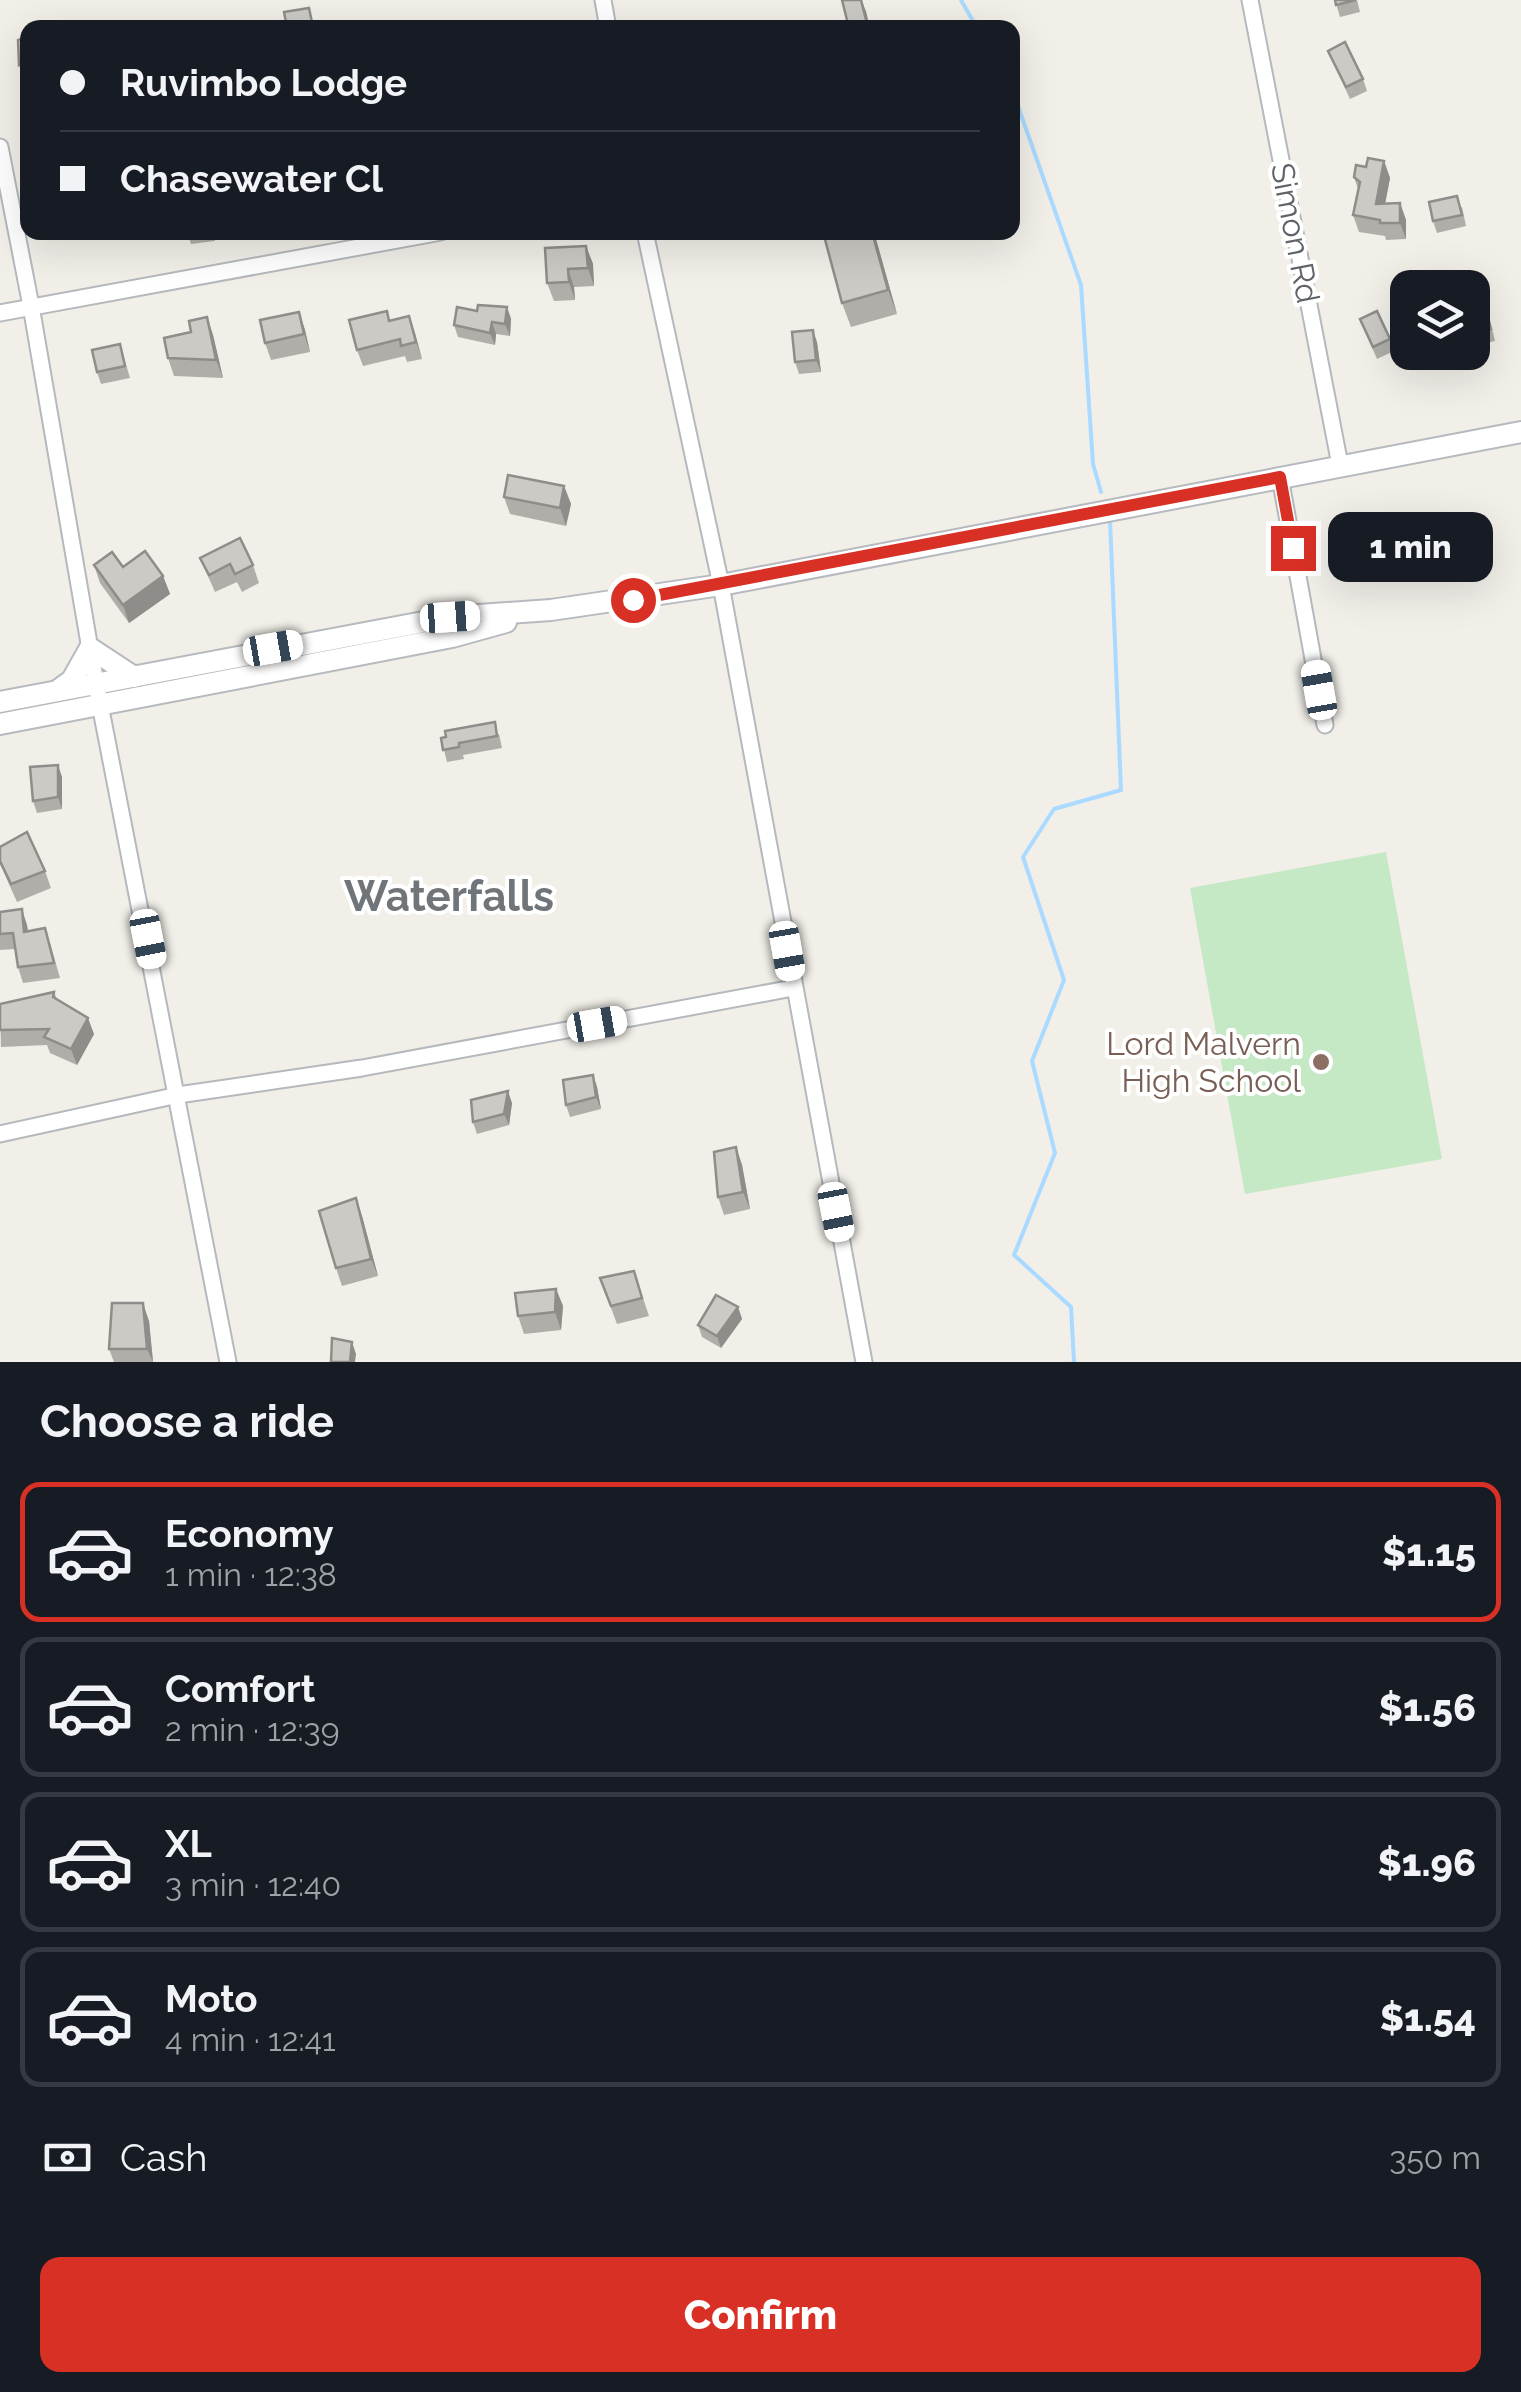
<!DOCTYPE html>
<meta charset="utf-8">
<style>
:root{--surface:#171b24;--page:#20242c;--text:#f1f3f6;--muted:#9ea1a6;--line:#363941;--accent:#d93025}
body{margin:0;font-family:Raleway,sans-serif;background:var(--page);color:var(--text);height:100vh;display:flex;flex-direction:column;font-size:38px;white-space:nowrap}
*{box-sizing:border-box;margin:0}
p{font-size:32px;color:var(--muted)}
.icon{flex:none;width:55px;height:55px;fill:none;stroke:currentColor;stroke-width:2;stroke-linecap:round;stroke-linejoin:round}
.map{position:relative;height:1362px;overflow:hidden}
.side{display:flex;flex-direction:column;background:var(--surface);flex:1}
.side>*{flex:none}
.guide{position:absolute;left:20px;top:20px;width:1000px;height:220px;border-radius:20px;box-shadow:0 10px 40px #0002;display:grid;align-content:center;height:220px;padding:0 40px;background:var(--surface)}
.controls{position:absolute;left:1390px;top:270px;display:grid;gap:20px}
.controls a{display:grid;place-items:center;width:100px;height:100px;border-radius:20px;background:var(--surface);box-shadow:0 10px 40px #0002;font-size:50px}
.end{position:absolute;width:45px;height:45px;margin:-22px;border:12px solid #d93025;background:#fff;box-shadow:0 0 0 5px #fff}
.from{border-radius:50%}
.bubble{position:absolute;height:70px;border-radius:20px;background:var(--surface);box-shadow:0 10px 40px #0002;font-size:32px;font-weight:800;line-height:70px;text-align:center}
.car{position:absolute;width:30px;height:60px;margin:-30px -15px;border-radius:12px;box-shadow:0 0 8px 2px #0007;background:linear-gradient(#fff 24%,#345 0 40%,#fff 0 76%,#345 0 86%,#fff 0)}
.guide b{display:flex;align-items:center;gap:35px;height:95px;font-size:38px}
.guide b+b{border-top:2px solid var(--line)}
.guide i{width:25px;height:25px;background:var(--text)}
ul{padding:0;list-style:none}
li{display:flex;align-items:center;gap:30px;height:140px;margin:0 20px 15px;padding:0 20px;border:5px solid var(--line);border-radius:20px}
li div{flex:1}
li b{display:block;font-size:38px}
li em{font-style:normal;font-weight:800}
li.active{border-color:var(--accent)}
li>.icon{width:90px;height:90px;stroke-width:1.5}
h2{padding:0 40px;font-size:45px;line-height:120px}
.pay{display:flex;align-items:center;gap:25px;height:110px;padding:0 40px;font-size:38px}
.pay p{margin-inline-start:auto}
.button{display:flex;gap:20px;margin-top:auto;padding:20px 40px}
.button a{flex:1;height:115px;border-radius:20px;background:var(--accent);color:#fff;font-size:40px;font-weight:800;line-height:115px;text-align:center}
.map>svg:first-child{display:block}
.green{fill:#c5e8c5}
.lines{fill:none;stroke-linecap:round;stroke-linejoin:round}
.stream{stroke:#aadaff;stroke-width:4}
.street-casing{stroke:#b5b8bc;stroke-width:19}
.secondary-casing{stroke:#b6babf;stroke-width:24}
.street{stroke:#fff;stroke-width:15}
.secondary{stroke:#fff;stroke-width:20}
.wall{fill:#afaea9}
.shaded-wall{fill:#8f8d8a}
.building{fill:#cccac5;stroke:#8f8d8a;stroke-width:2.5}
.route{stroke:#d93025;stroke-width:12}
.education-dot{fill:#8d6e63;stroke:#fff;stroke-width:4}
.labels{text-anchor:middle;stroke-width:8;stroke-linejoin:round;paint-order:stroke}
.street-label{font-size:32px;fill:#5f6368;stroke:#fff}
.education-label{font-size:32px;fill:#785e54;stroke:#fff;text-anchor:end}
.district-label{font-size:42px;font-weight:bold;fill:#70757a;stroke:#fff}
</style>
<div class="map">
<svg width="1521" height="1362" viewBox="0 0 1521 1362">
<rect width="100%" height="100%" fill="#f1efe8"/>
<path class="green" d="M1386,852L1442,1159L1245,1194L1190,888Z"/>
<g class="lines">
<g class="stream">
<path d="M961,0L977,28"/>
<path d="M1012,89L1081,285L1093,464L1101,492"/>
<path d="M1074,1362L1071,1307L1014,1255L1055,1153L1032,1061L1064,980L1023,857L1054,809L1121,790L1110,520"/>
</g>
<g class="street-casing">
<g id="street">
<path d="M603,0L608,28"/>
<path d="M1250,0L1340,465"/>
<path d="M0,147L31,306L96,684L228,1362"/>
<path d="M645,232L721,585L864,1362"/>
<path d="M0,313L441,232"/>
<path d="M1280,477L1325,725"/>
<path d="M0,1134L178,1095L362,1068L793,988"/>
</g>
</g>
<g class="secondary-casing">
<g id="secondary">
<path d="M57,691L72,680L90,648L134,677"/>
<path d="M0,702L450,617L551,610L721,585L1521,432"/>
<path d="M0,724L452,637L506,622"/>
</g>
</g>
<use href="#street" class="street"/>
<use href="#secondary" class="secondary"/>
</g>
<g class="wall">
<path d="M1335,0H1357L1360,12L1340,17Z"/>
<path d="M28,36V75L23,77L19,65Z"/>
<path d="M1328,51L1363,79L1367,91L1350,99Z"/>
<path d="M1384,161L1390,178L1385,204L1400,203L1406,220V239L1386,240L1385,236L1359,232L1353,215L1358,189L1354,177L1366,167Z"/>
<path d="M1462,207L1466,226L1437,233L1433,221Z"/>
<path d="M187,232H214L215,241L191,244Z"/>
<path d="M874,232L897,314L851,327L842,303Z"/>
<path d="M586,246L593,264L594,286L574,287L575,300L554,301L547,283Z"/>
<path d="M507,307L511,319L510,336L496,334L495,345L458,337L454,325L477,311Z"/>
<path d="M1472,307L1489,316L1495,341L1482,344L1478,338L1472,339Z"/>
<path d="M387,311L390,321L409,316L422,359L407,362L405,356L363,366L357,350Z"/>
<path d="M299,312L305,330L310,352L271,360L265,343Z"/>
<path d="M207,317L213,335L223,378L174,376L168,358Z"/>
<path d="M1360,319L1390,339L1394,351L1377,359Z"/>
<path d="M817,342L821,372L799,374L795,362Z"/>
<path d="M120,344L130,378L101,384L97,372Z"/>
<path d="M564,486L571,504L566,526L510,514L504,497Z"/>
<path d="M200,558L253,565L259,583L242,592L237,582L215,592Z"/>
<path d="M94,565L123,567L163,576L170,594L129,623L100,583Z"/>
<path d="M499,734L502,748L463,755L464,759L447,762L441,738Z"/>
<path d="M62,777V809L37,813L33,801Z"/>
<path d="M0,847L45,871L51,888L17,902L0,864Z"/>
<path d="M0,912L27,925L28,931L50,943L60,978L23,983L18,967L15,949L0,950Z"/>
<path d="M54,992L57,999L94,1034L77,1065L50,1053L47,1045L1,1047L0,1004Z"/>
<path d="M593,1075L597,1087L601,1109L570,1117L566,1105Z"/>
<path d="M512,1103L509,1125L477,1134L473,1122Z"/>
<path d="M736,1147L742,1165L750,1209L724,1215L718,1197Z"/>
<path d="M356,1198L362,1216L378,1276L342,1286L336,1268Z"/>
<path d="M634,1271L649,1316L617,1324L600,1278Z"/>
<path d="M556,1289L563,1306L561,1330L524,1334L518,1316Z"/>
<path d="M738,1307L742,1319L721,1348L702,1337L698,1325Z"/>
<path d="M149,1321L153,1362H114L109,1349Z"/>
</g>
<g class="shaded-wall">
<path d="M861,0L866,11L870,28H868Z"/>
<path d="M1384,161L1390,178L1382,220L1376,204Z"/>
<path d="M1400,203L1406,220V239L1400,223Z"/>
<path d="M872,232H874L897,314L888,290Z"/>
<path d="M586,246L593,264L594,286L588,268Z"/>
<path d="M568,269L574,287L575,300L569,282Z"/>
<path d="M507,307L511,319L510,336L505,324Z"/>
<path d="M299,312L305,330L310,352L304,334Z"/>
<path d="M409,316L415,333L422,359L416,342Z"/>
<path d="M207,317L213,335L223,378L216,360Z"/>
<path d="M492,322L496,334L495,345L490,333Z"/>
<path d="M813,330L817,342L821,372L816,360Z"/>
<path d="M564,486L571,504L566,526L560,508Z"/>
<path d="M163,576L170,594L129,623L123,605Z"/>
<path d="M58,765L62,777V809L58,797Z"/>
<path d="M22,909L27,925L30,948L24,932Z"/>
<path d="M88,1018L94,1034L77,1065L71,1049Z"/>
<path d="M593,1075L597,1087L601,1109L596,1097Z"/>
<path d="M508,1091L512,1103L509,1125L504,1114Z"/>
<path d="M736,1147L742,1165L750,1209L743,1192Z"/>
<path d="M356,1198L362,1216L378,1276L371,1259Z"/>
<path d="M556,1289L563,1306L561,1330L555,1312Z"/>
<path d="M143,1303L149,1321L153,1362L147,1349Z"/>
<path d="M738,1307L742,1319L721,1348L717,1336Z"/>
<path d="M352,1342L356,1354L355,1362H350Z"/>
</g>
<g class="building">
<path d="M842,0H861L868,28H849Z"/>
<path d="M1335,0H1356L1336,5Z"/>
<path d="M309,8L313,27L287,28L284,12Z"/>
<path d="M439,22L440,28H416Z"/>
<path d="M28,36V61L19,65L18,40Z"/>
<path d="M1345,42L1363,79L1346,87L1328,51Z"/>
<path d="M1368,158L1384,161L1376,204L1400,203V223H1380V220L1353,215L1360,182L1354,177L1356,165L1366,167Z"/>
<path d="M1457,196L1462,215L1433,221L1429,202Z"/>
<path d="M823,232H872L888,290L842,303Z"/>
<path d="M586,246L588,268L568,269L569,282L547,283L545,248Z"/>
<path d="M1484,304L1491,329L1478,332L1474,326H1472V307Z"/>
<path d="M478,305L507,307L505,324L492,322L490,333L454,325L457,307L477,311Z"/>
<path d="M387,311L389,321L409,316L416,342L401,346L400,339L357,350L349,320Z"/>
<path d="M1377,311L1390,339L1373,347L1360,319Z"/>
<path d="M299,312L304,334L265,343L260,320Z"/>
<path d="M207,317L216,360L168,358L164,338L191,332L189,321Z"/>
<path d="M813,330L816,360L795,362L792,332Z"/>
<path d="M120,344L125,366L97,372L92,350Z"/>
<path d="M508,475L564,486L560,508L504,497Z"/>
<path d="M240,538L253,565L235,574L230,564L209,575L200,558Z"/>
<path d="M145,551L163,576L123,605L94,565L112,552L123,567Z"/>
<path d="M495,722L497,736L459,743V747L443,750L441,738L446,737L445,731Z"/>
<path d="M58,765V797L33,801L30,767Z"/>
<path d="M27,832L45,871L11,884L0,861V847Z"/>
<path d="M22,909L24,932L45,928L54,963L18,967L13,933L0,934V912Z"/>
<path d="M54,992L53,997L88,1018L71,1049L44,1037L49,1029L0,1030V1004Z"/>
<path d="M593,1075L596,1097L566,1105L563,1080Z"/>
<path d="M508,1091L504,1114L473,1122L471,1100Z"/>
<path d="M736,1147L743,1192L718,1197L714,1152Z"/>
<path d="M356,1198L371,1259L336,1268L319,1211Z"/>
<path d="M634,1271L642,1298L611,1306L600,1278Z"/>
<path d="M556,1289L555,1312L518,1316L515,1293Z"/>
<path d="M716,1295L738,1307L717,1336L698,1325Z"/>
<path d="M112,1303H143L147,1349H109Z"/>
<path d="M332,1338L352,1342L350,1362H331Z"/>
</g>
<g class="lines">
<path class="route" d="M633,600L1280,477L1293,548"/>
</g>
<circle class="education-dot" cx="1321" cy="1062" r="10"/>
<g class="labels">
<g class="street-label">
<text transform="translate(1295 233) rotate(79)" y="11">Simon Rd</text>
</g>
<g class="education-label">
<text x="1301" y="1055">Lord Malvern<tspan x="1301" dy="37">High School</tspan></text>
</g>
<g class="district-label">
<text x="449" y="911">Waterfalls</text>
</g>
</g>
</svg>
<div class="controls">
<a><svg class="icon" aria-label="layers" viewBox="0 0 24 24"><path d="M12 4l9 5-9 5-9-5zM3 14l9 5 9-5"/></svg></a>
</div>
<i class="end from" style="left:633px;top:600px"></i>
<i class="end" style="left:1293px;top:548px"></i>
<div class="bubble" style="left:1328px;top:512px;width:165px">1 min</div>
<i class="car" style="left:450px;top:617px;rotate:86deg"></i>
<i class="car" style="left:273px;top:648px;rotate:80deg"></i>
<i class="car" style="left:1319px;top:690px;rotate:350deg"></i>
<i class="car" style="left:148px;top:939px;rotate:169deg"></i>
<i class="car" style="left:787px;top:951px;rotate:170deg"></i>
<i class="car" style="left:597px;top:1024px;rotate:80deg"></i>
<i class="car" style="left:836px;top:1212px;rotate:169deg"></i>
<div class="guide">
<b><i class="from"></i>Ruvimbo Lodge</b>
<b><i></i>Chasewater Cl</b>
</div>
</div>
<section class="side">
<h2>Choose a ride</h2>
<ul>
<li class="active"><svg class="icon" aria-label="car" viewBox="0 0 24 24"><path d="M5 17H2v-5l4-1 3-4h7l3 4 3 1v5h-3M9 17h6M6 11h13"/><circle cx="7" cy="17" r="2"/><circle cx="17" cy="17" r="2"/></svg><div><b>Economy</b><p>1 min · 12:38</p></div><em>$1.15</em></li>
<li><svg class="icon" aria-label="car" viewBox="0 0 24 24"><path d="M5 17H2v-5l4-1 3-4h7l3 4 3 1v5h-3M9 17h6M6 11h13"/><circle cx="7" cy="17" r="2"/><circle cx="17" cy="17" r="2"/></svg><div><b>Comfort</b><p>2 min · 12:39</p></div><em>$1.56</em></li>
<li><svg class="icon" aria-label="car" viewBox="0 0 24 24"><path d="M5 17H2v-5l4-1 3-4h7l3 4 3 1v5h-3M9 17h6M6 11h13"/><circle cx="7" cy="17" r="2"/><circle cx="17" cy="17" r="2"/></svg><div><b>XL</b><p>3 min · 12:40</p></div><em>$1.96</em></li>
<li><svg class="icon" aria-label="car" viewBox="0 0 24 24"><path d="M5 17H2v-5l4-1 3-4h7l3 4 3 1v5h-3M9 17h6M6 11h13"/><circle cx="7" cy="17" r="2"/><circle cx="17" cy="17" r="2"/></svg><div><b>Moto</b><p>4 min · 12:41</p></div><em>$1.54</em></li>
</ul>
<div class="pay"><svg class="icon" aria-label="cash" viewBox="0 0 24 24"><path d="M3 7h18v10H3z"/><circle cx="12" cy="12" r="2"/></svg>Cash<p>350 m</p></div>
<div class="button"><a>Confirm</a></div>
</section>
